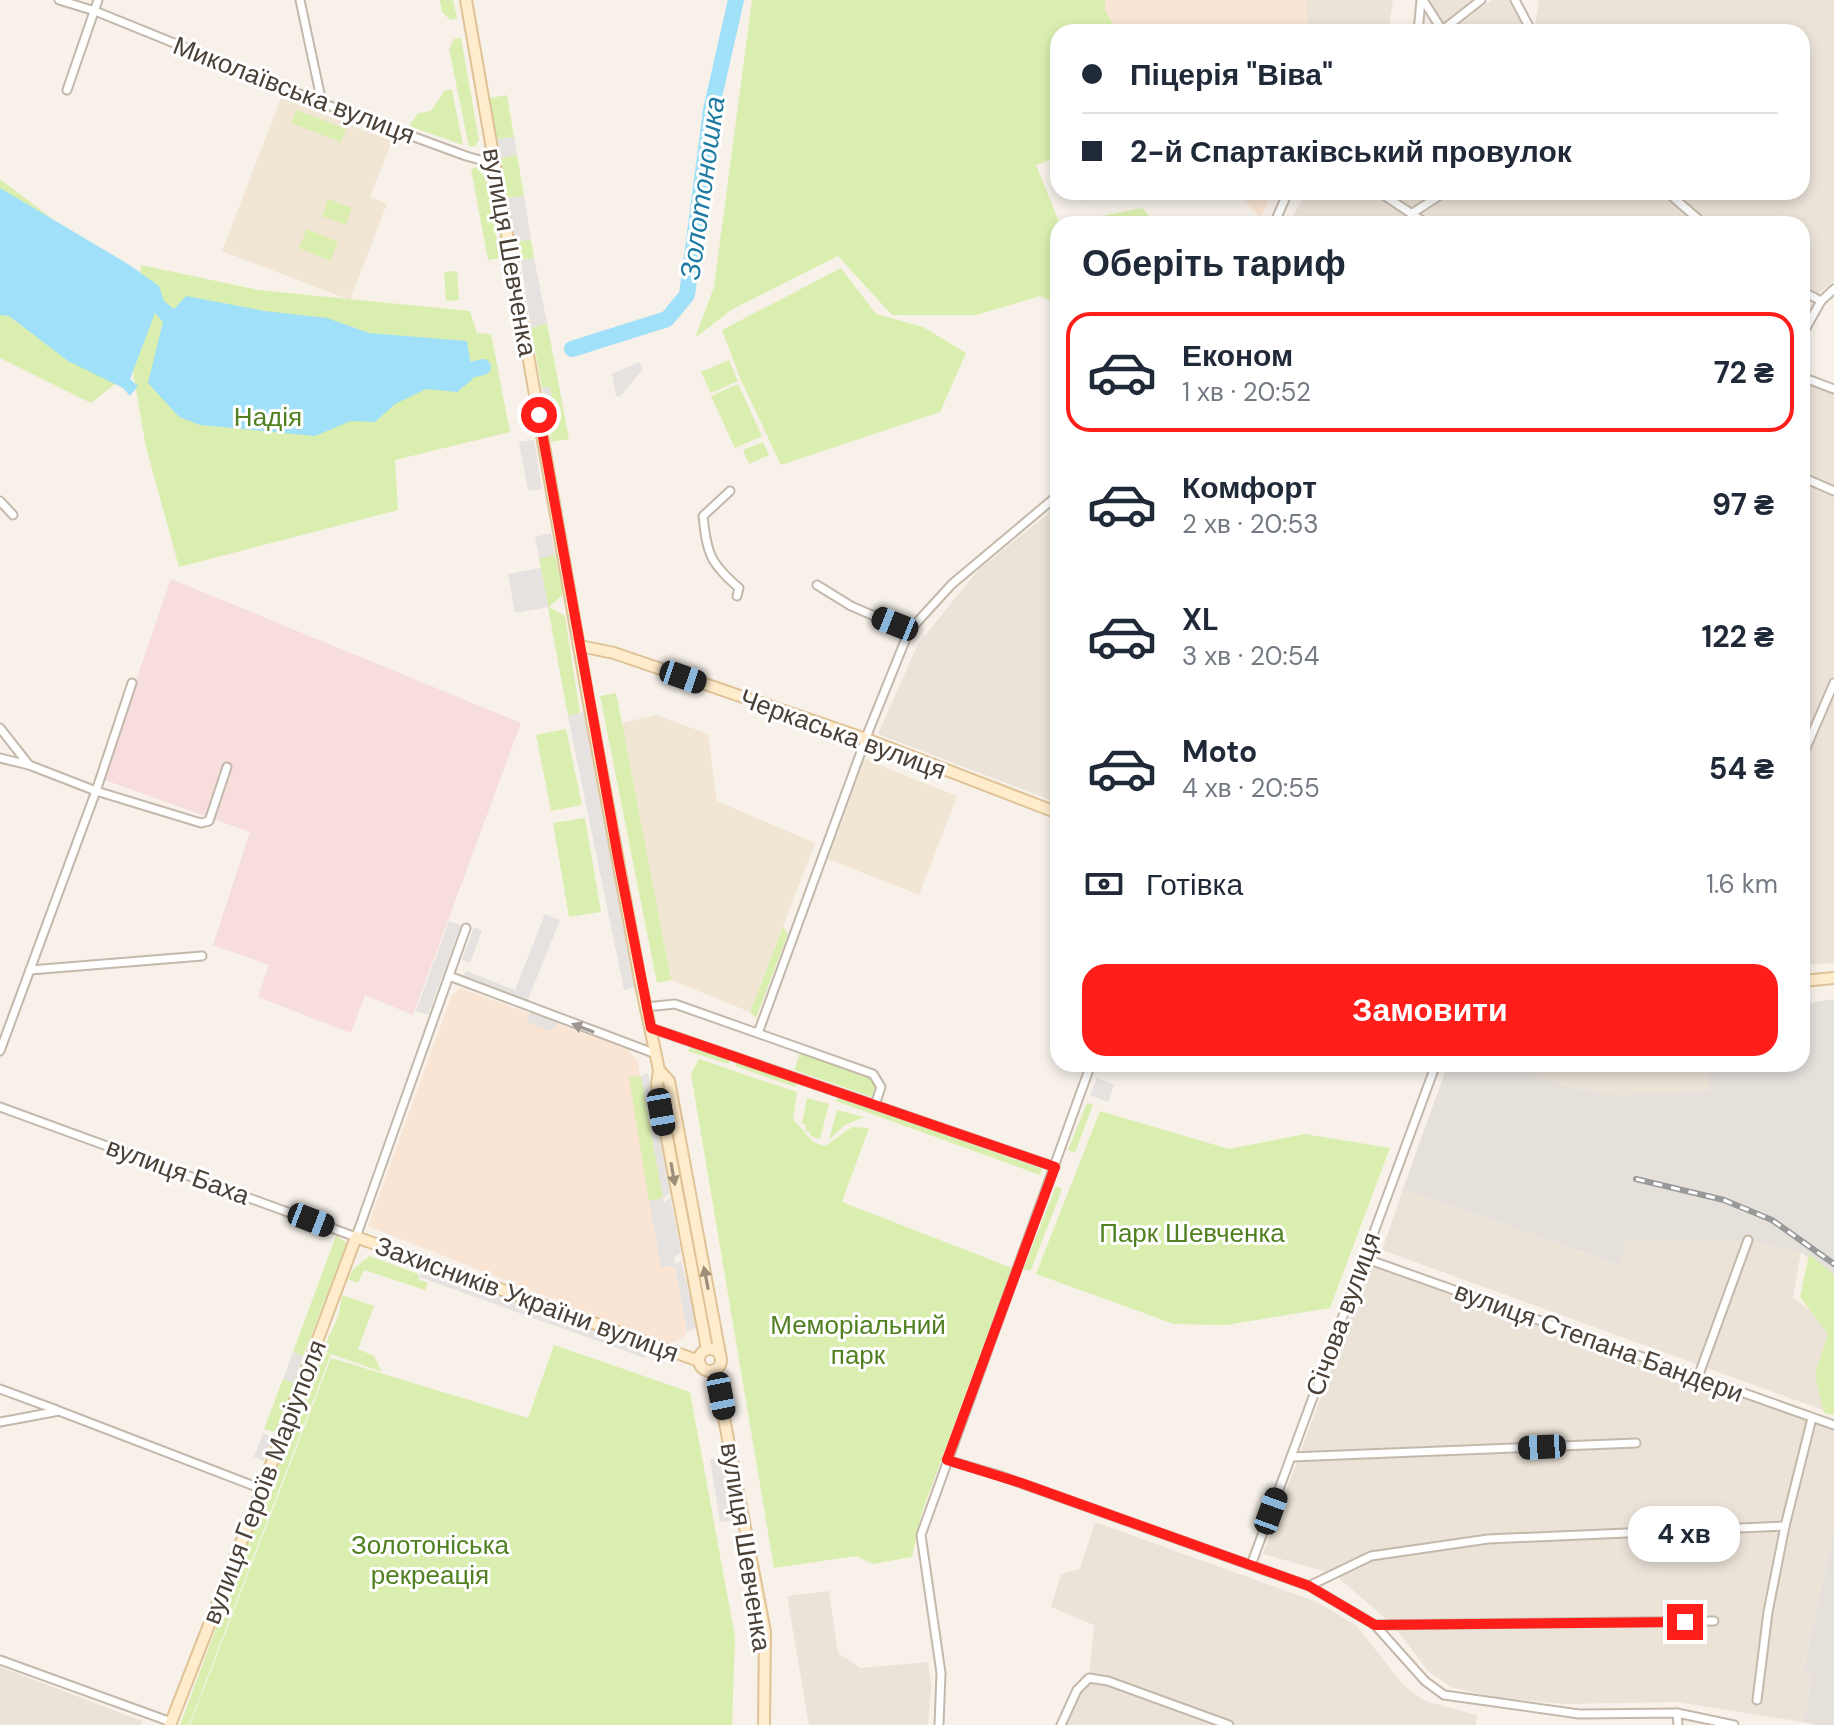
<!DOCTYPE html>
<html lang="uk">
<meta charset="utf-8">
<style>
:root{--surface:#fff;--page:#f2f2f3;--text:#1f2937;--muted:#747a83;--line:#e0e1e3;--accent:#ff1e19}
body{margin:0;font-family:"DM Sans",sans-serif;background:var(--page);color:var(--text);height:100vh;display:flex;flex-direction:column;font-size:30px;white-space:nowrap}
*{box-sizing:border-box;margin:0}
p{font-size:26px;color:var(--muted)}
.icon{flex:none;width:44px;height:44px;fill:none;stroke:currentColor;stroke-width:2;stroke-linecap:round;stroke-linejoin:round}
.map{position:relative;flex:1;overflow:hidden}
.side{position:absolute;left:1050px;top:216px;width:760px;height:856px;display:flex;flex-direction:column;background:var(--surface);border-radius:24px;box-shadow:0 4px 12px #0003}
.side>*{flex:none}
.hud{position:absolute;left:1050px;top:24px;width:760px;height:176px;border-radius:24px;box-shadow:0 4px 12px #0003;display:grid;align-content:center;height:176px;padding:0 32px;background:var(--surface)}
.end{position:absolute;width:36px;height:36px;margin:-18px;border:10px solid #ff1e19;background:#fff;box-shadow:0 0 0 4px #fff}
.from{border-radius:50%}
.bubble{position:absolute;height:56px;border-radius:24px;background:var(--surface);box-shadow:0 4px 12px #0003;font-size:26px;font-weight:700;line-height:56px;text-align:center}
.car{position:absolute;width:24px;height:48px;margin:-24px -12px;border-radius:10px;box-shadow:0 0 6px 2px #0007;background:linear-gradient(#222 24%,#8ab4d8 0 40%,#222 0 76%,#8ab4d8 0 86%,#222 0)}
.hud b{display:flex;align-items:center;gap:28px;height:76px;font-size:30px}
.hud b+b{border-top:2px solid var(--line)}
.hud i{width:20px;height:20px;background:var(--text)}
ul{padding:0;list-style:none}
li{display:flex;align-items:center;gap:24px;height:120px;margin:0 16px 12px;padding:0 16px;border:4px solid transparent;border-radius:24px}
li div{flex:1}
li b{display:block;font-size:30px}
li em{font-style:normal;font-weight:700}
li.selected{border-color:var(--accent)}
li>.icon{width:72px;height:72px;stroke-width:1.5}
h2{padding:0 32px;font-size:36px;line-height:96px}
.pay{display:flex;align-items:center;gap:20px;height:88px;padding:0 32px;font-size:30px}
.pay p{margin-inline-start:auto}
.action{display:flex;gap:16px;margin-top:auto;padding:16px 32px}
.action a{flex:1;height:92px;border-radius:24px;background:var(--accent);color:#fff;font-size:32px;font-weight:700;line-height:92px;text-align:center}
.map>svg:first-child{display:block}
.residential{fill:#ebe3d8}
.commercial{fill:#fae5d4}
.industrial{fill:#e6e0db}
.education{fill:#f1e5d3}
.medical{fill:#f8dddd}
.green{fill:#daefaf}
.parking{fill:#e5e2df}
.water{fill:#a1e0f9}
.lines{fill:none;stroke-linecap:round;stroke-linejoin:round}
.river{stroke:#a1e0f9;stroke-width:16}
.street-casing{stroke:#c4b8ab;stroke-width:11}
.secondary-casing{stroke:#dfc397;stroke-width:14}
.street{stroke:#fff;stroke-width:7}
.secondary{stroke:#ffeccc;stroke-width:10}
.rail-casing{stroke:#999;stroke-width:6}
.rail{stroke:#fff;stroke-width:3;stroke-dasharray:9;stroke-linecap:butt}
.oneway{fill:#9d9691}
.oneway2{fill:#9d8e7a}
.route{stroke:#ff1e19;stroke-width:10}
.labels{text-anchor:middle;stroke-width:6;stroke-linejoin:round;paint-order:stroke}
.street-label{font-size:26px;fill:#4c4137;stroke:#fff}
.park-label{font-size:26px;fill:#518021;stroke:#fff}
.water-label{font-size:28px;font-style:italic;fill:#1e7ba2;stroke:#fff}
</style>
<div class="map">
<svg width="1834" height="1725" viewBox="0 0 1834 1725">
<rect width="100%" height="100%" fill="#f7f1ea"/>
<g class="residential">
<path d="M1305,0H1393L1388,32H1305L1308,25Z"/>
<path d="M1423,0H1481L1442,30Z"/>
<path d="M1492,0H1515L1532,32H1446Z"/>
<path d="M1539,0H1834V281L1818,294L1802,283V224H1713L1675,192H1802V32H1539L1535,24Z"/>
<path d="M1307,192H1667L1704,224H1288Z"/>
<path d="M1802,378L1834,392V963L1802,965Z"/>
<path d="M1058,506V803L878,734L918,644L979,569Z"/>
<path d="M1508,1064H1709V1092L1606,1094L1569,1087Z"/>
<path d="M1403,1189L1618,1265L1627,1241L1748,1240L1801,1252L1793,1298L1834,1327V1400L1823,1410L1382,1250Z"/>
<path d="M1371,1261L1834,1425V1529L1803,1671L1813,1674L1803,1722L1676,1702L1564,1704L1491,1697L1451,1687L1429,1672L1392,1624L1334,1574L1263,1554Z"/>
<path d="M1095,1522L1317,1602L1357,1626L1403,1685L1425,1701L1477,1715L1476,1725H1061L1077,1690L1089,1678L1094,1625L1051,1607L1061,1574L1080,1569Z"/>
<path d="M829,1591L838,1653L860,1668L928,1662L931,1686L928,1725H809L787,1596Z"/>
<path d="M0,1667L142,1721L141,1725H0Z"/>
</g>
<g class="commercial">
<path d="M1105,0H1305L1308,25L1305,32H1118L1105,10Z"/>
<path d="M1237,192H1273L1260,218Z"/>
<path d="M460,988L627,1049L637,1060L687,1332L683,1338L671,1343L660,1341L368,1226L451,997Z"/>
</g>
<g class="industrial">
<path d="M1834,999V1277L1801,1252L1748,1240L1627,1241L1619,1265L1403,1189L1448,1064H1508L1569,1087L1606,1094L1709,1092V1064H1802V1004Z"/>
<path d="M1834,1529V1725H1817L1803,1722L1813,1674L1803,1672Z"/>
</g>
<g class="education">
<path d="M281,98L392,141L370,197L387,204L350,300L222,251Z"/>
<path d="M656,715L708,734L717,801L815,843L750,1012L671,980L622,723Z"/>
<path d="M864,759L957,796L919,895L828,859Z"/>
</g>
<path class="medical" d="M171,579L521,723L413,1015L365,995L351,1033L258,997L269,965L213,945L250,832L102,779Z"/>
<g class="green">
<path d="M440,0H453L457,18L450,20L442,12Z"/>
<path d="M752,0H1105V10L1118,32H1058V157L1036,165L1060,224L1058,304L1040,296L976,315H892L838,256L731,310L695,338L714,287Z"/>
<path d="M461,38L479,140L475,146L469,147L449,49L454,39Z"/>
<path d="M445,90H452L463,145L409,126L418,113L431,111Z"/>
<path d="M507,95L514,137L497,139L490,98Z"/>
<path d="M296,110L346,129L341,142L291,123Z"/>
<path d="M517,155L524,196L507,198L500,158Z"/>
<path d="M476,167L486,178L500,258L488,260L471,169Z"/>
<path d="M0,179L92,249L125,356L115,384L91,403L0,358Z"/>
<path d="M328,199L352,208L346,225L322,216Z"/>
<path d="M1143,208L1154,224H1061Z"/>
<path d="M307,229L338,242L330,261L299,248Z"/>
<path d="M531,240L534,258L521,260L515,241Z"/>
<path d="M141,265L258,290L470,311L477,333L491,334L510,432L395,460L398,510L179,567L146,447L131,362Z"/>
<path d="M841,268L876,314L923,327L966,353L940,412L781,465L740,378L722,330Z"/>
<path d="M457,271L459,300L446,301L444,272Z"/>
<path d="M547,323L569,439L551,442L549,425L556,424L549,387L542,388L531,328Z"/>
<path d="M729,360L738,381L711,393L701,372Z"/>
<path d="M738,384L762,436L735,448L711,396Z"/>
<path d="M763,442L769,455L749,464L743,450Z"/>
<path d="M555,555L563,594L549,607L565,616L580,713L568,716L539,558Z"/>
<path d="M616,693L622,723L671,980L657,983L600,696Z"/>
<path d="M566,729L582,805L551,811L536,735Z"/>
<path d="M585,818L601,912L569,917L553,823Z"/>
<path d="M783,927L788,934L756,1018L750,1012Z"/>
<path d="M697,1044L731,1056L729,1064L687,1051Z"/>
<path d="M800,1053L868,1077L876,1085L872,1097L794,1070Z"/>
<path d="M737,1058L798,1079L795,1087L735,1066Z"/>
<path d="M699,1059L797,1092L793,1119L813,1142L825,1146L852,1127L869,1128L842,1202L1012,1268L922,1512L912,1557L873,1564L856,1556L774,1568L691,1074Z"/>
<path d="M641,1076L663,1198L649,1201L629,1077Z"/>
<path d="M838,1096L1042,1169L1040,1175L836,1101Z"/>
<path d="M807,1098L829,1104L820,1139L810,1136L811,1132L805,1131L806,1125L802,1124Z"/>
<path d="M1087,1103L1093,1105L1075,1153L1068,1150Z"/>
<path d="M837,1110L864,1117L845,1125L829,1140Z"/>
<path d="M1100,1111L1229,1149L1305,1134L1390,1148L1330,1308L1226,1325L1174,1324L1036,1274Z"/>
<path d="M1056,1186L1062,1189L1031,1270H1023Z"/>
<path d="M336,1236L346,1242L345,1248L303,1356L293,1352Z"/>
<path d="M1809,1254L1834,1275V1415L1824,1413L1815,1375L1828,1334L1800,1297Z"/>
<path d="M370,1256L418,1274L419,1280L428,1283L425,1290L364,1270L358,1283L348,1279L354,1268Z"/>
<path d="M342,1295L374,1306L358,1349L374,1356L382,1372L331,1354L189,1725H180L317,1356L329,1353L323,1350L339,1314Z"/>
<path d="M554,1345L690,1392L735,1637L732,1725H190L331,1358L528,1418Z"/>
<path d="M283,1379L294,1383L276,1432L264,1429Z"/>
</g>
<g class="parking">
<path d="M514,137L517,155L500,158L497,139Z"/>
<path d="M524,196L531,240L515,241L507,198Z"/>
<path d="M534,258L547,323L531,328L521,260Z"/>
<path d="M639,362L643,369L620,397L616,396L612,374Z"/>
<path d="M550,387L556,424L549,425L542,388Z"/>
<path d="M534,440L542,489L528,491L519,442Z"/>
<path d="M551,533L555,555L539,558L535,537Z"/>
<path d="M541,568L548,607L515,613L508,574Z"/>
<path d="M591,710L641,985L624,990L568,716Z"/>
<path d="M545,914L560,920L527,1002L463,977L466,971L515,990Z"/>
<path d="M449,921L461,925L428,1015L416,1011Z"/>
<path d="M474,927L482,931L470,963L462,960Z"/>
<path d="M532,1009L562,1020L551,1031L526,1021Z"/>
<path d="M648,1073L671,1192L663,1198L664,1203L670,1197L681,1252L674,1257L675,1264L681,1261L698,1327L687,1332L675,1266L661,1267L649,1201L663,1198L641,1076Z"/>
<path d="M1097,1078L1114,1085L1108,1102L1090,1095Z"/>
<path d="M424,1262L649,1344L645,1358L419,1277Z"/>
<path d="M293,1352L303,1356L294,1383L283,1379Z"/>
<path d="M263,1433L273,1437L264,1461L254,1457Z"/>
<path d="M724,1457L735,1520L720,1522L710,1459Z"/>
</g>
<path class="water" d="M0,188L128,264L159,286L164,301L174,309L186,296L265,311L327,318L369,333L467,341L473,379L457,392L426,389L395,404L375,422L351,421L315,436L200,425L179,417L148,383L163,322L155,313L130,379L138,386L130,396L123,388L68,361L9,316L0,315Z"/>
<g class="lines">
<g class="river">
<path d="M572,349L667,319L687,295L711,110L736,0"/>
<path d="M453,374L483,367"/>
</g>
<g class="street-casing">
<g id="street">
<path d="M59,0L95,11L322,103L466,156L495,164"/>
<path d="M300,0L322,103"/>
<path d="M1423,0L1442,30"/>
<path d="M1515,0L1532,32"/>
<path d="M1418,32L1421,0"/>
<path d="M1440,32L1481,0"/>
<path d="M67,90L98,0"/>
<path d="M1379,192L1427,224"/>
<path d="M1667,192L1704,224"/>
<path d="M1411,214L1445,192"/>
<path d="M1274,224L1288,192"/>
<path d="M1802,291L1821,301"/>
<path d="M1802,335L1821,301L1834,289"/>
<path d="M1802,377L1834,389"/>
<path d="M1802,477L1834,491"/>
<path d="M730,491L703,516C707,554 710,563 739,588L737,596"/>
<path d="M0,501L13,515"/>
<path d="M817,585L851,606L909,631"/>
<path d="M0,728L29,765"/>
<path d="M1802,757L1834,683"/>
<path d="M0,758L29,765L96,791L201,823L209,821L227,767"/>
<path d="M30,970L202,956"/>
<path d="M449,976L656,1054"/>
<path d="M646,1007L675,1004L873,1074L881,1087L875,1105"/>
<path d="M651,1028L1055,1167"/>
<path d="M758,1033L869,730L909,631L952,584L1058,495"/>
<path d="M0,1051L96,791L132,683"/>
<path d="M0,1107L356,1237L466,928"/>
<path d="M1364,1258L1834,1425"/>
<path d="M1698,1377L1748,1240"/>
<path d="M0,1389L57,1410"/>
<path d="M0,1422L59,1411L262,1489"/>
<path d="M1291,1457L1636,1443"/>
<path d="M947,1460L998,1475L1309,1586L1375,1625L1425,1681L1444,1695L1579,1714L1677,1713L1734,1725"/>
<path d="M1251,1565L1436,1064"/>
<path d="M1309,1586L1371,1556L1488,1539L1785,1526"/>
<path d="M1375,1625L1714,1621"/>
<path d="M0,1660L171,1722"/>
<path d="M1757,1700L1768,1612L1785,1526L1812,1418"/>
<path d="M1677,1713L1678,1725"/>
<path d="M939,1725L941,1673L921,1535L1091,1064"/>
<path d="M1061,1725L1077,1690L1089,1678L1108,1681L1229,1725"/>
</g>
</g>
<g class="secondary-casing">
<g id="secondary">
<path d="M466,0L588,698L641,985L659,1070L657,1085L707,1349"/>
<path d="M580,646L614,653L866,739L1058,813"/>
<path d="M1802,981L1834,978"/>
<path d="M659,1070L669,1081L720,1354"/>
<circle cx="710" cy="1360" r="11"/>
<path d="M715,1371L765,1632L764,1725"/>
<path d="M170,1725L262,1489L356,1237L699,1361"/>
</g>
</g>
<use href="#street" class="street"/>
<use href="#secondary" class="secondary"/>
<g class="rail-casing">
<path id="rail" d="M1636,1179L1724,1200L1772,1220L1834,1264"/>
</g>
<use href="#rail" class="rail"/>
</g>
<defs><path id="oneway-solid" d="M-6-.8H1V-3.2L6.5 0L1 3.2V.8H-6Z" transform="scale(2)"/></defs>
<use class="oneway" href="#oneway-solid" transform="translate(583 1028) rotate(-159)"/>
<g class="oneway2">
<use href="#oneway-solid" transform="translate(673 1174) rotate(80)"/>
<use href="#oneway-solid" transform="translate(706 1278) rotate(-101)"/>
</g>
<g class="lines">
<path class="route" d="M539,415L619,863L651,1028L1055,1167L947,1460L1021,1483L1309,1586L1375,1625L1685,1622"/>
</g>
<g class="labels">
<g class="street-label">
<text transform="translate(294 90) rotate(21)" y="9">Миколаївська вулиця</text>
<text transform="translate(510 252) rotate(80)" y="9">вулиця Шевченка</text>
<text transform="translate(843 734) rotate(20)" y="9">Черкаська вулиця</text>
<text transform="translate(178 1171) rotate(20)" y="9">вулиця Баха</text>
<text transform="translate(527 1299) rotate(20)" y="9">Захисників України вулиця</text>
<text transform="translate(1343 1314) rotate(-70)" y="9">Січова вулиця</text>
<text transform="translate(1599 1342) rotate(20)" y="9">вулиця Степана Бандери</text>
<text transform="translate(264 1482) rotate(-69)" y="9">вулиця Героїв Маріуполя</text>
<text transform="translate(746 1547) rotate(81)" y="9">вулиця Шевченка</text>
</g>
<g class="park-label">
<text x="268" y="426">Надія</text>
<text x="1192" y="1242">Парк Шевченка</text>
<text x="858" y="1334">Меморіальний<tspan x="858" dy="30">парк</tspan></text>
<text x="430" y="1554">Золотоніська<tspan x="430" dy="30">рекреація</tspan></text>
</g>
<g class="water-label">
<text transform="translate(702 188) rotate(-82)" y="10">Золотоношка</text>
</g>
</g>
</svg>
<i class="end from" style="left:539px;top:415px"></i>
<i class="end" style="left:1685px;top:1622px"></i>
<div class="bubble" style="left:1628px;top:1506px;width:112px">4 хв</div>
<i class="car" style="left:895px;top:624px;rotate:292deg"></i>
<i class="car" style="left:683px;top:677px;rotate:109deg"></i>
<i class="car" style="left:661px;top:1112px;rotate:170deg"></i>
<i class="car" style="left:311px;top:1220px;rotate:111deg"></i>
<i class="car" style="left:721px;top:1396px;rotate:169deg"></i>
<i class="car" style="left:1542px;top:1447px;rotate:267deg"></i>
<i class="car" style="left:1271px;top:1511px;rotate:20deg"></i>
<div class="hud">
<b><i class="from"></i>Піцерія &quot;Віва&quot;</b>
<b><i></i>2-й Спартаківський провулок</b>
</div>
<section class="side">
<h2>Оберіть тариф</h2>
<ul>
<li class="selected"><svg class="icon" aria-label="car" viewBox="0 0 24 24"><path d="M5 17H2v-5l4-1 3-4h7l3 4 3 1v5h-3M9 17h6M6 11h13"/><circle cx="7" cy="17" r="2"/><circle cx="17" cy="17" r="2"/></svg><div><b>Економ</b><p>1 хв · 20:52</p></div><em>72 ₴</em></li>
<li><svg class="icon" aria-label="car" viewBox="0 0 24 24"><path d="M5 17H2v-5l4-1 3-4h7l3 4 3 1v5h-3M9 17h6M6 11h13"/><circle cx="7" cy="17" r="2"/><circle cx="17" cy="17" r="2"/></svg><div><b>Комфорт</b><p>2 хв · 20:53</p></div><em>97 ₴</em></li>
<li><svg class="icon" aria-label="car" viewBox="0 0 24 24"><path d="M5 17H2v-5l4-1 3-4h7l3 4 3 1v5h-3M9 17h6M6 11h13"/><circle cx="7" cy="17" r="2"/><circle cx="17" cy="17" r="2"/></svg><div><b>XL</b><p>3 хв · 20:54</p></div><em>122 ₴</em></li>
<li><svg class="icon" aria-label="car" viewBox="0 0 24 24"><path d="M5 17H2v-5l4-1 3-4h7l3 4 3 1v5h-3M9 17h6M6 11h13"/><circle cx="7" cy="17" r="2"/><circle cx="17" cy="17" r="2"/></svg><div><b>Moto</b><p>4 хв · 20:55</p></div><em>54 ₴</em></li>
</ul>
<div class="pay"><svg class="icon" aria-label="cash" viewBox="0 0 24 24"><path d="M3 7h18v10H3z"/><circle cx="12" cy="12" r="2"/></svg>Готівка<p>1.6 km</p></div>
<div class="action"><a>Замовити</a></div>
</section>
</div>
